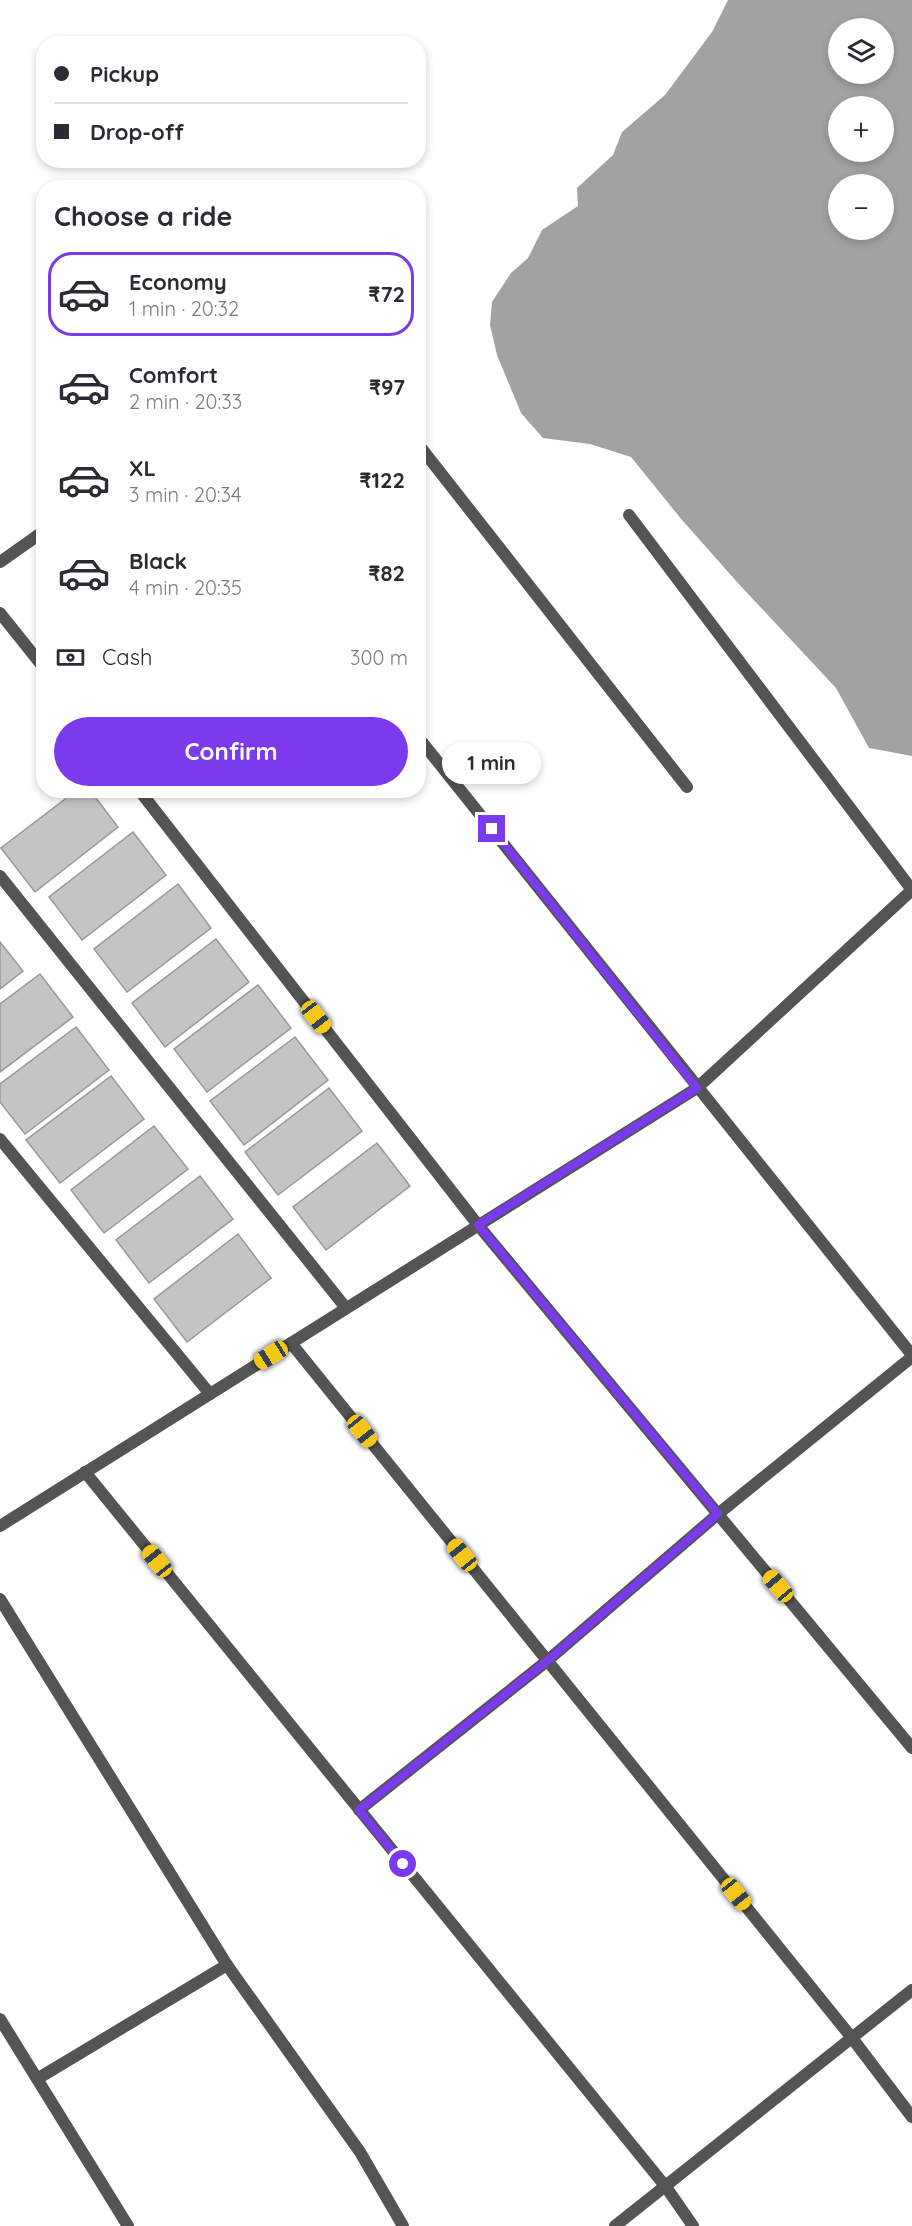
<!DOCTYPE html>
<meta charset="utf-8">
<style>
:root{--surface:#fff;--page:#f2f2f3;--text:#2b2b33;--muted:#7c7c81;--line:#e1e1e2;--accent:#7c3aed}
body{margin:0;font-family:Quicksand,sans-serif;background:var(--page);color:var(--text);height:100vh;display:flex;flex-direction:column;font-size:22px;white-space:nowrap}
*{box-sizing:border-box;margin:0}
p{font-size:20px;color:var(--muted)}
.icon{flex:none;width:33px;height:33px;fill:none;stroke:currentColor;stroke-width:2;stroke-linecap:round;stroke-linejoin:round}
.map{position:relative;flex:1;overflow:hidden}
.drawer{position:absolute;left:36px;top:180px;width:390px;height:618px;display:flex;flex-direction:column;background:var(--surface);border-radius:24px;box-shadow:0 3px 9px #0003}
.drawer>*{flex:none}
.hud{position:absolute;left:36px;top:36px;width:390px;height:132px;border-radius:24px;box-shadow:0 3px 9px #0003;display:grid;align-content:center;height:132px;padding:0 18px;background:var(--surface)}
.buttons{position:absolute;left:828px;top:18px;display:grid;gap:12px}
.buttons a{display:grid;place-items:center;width:66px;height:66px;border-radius:50%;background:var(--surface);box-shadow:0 3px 9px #0003;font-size:30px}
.end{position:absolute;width:27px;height:27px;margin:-14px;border:8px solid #7c3aed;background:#fff;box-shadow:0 0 0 3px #fff}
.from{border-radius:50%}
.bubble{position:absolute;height:42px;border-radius:21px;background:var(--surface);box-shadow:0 3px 9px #0003;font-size:20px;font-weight:700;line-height:42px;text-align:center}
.car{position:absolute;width:18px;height:36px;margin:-18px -9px;border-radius:8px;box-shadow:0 0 4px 2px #0007;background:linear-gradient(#f5c518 24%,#345 0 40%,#f5c518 0 76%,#345 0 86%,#f5c518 0)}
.hud b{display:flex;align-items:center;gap:21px;height:57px;font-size:22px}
.hud b+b{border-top:2px solid var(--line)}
.hud i{width:15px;height:15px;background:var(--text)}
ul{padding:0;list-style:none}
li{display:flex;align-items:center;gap:18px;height:84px;margin:0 12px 9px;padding:0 6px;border:3px solid transparent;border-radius:24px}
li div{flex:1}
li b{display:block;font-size:22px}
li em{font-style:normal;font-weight:700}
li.on{border-color:var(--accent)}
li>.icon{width:54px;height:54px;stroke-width:1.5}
h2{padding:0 18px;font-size:27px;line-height:72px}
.pay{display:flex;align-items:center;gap:15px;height:66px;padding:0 18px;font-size:22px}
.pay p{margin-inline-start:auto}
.button{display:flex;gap:12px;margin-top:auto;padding:12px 18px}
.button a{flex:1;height:69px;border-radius:36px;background:var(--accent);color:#fff;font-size:24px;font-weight:700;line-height:69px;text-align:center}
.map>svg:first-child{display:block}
.water{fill:#a2a2a2;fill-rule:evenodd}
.building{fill:#c4c4c4;stroke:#989898;stroke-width:1.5}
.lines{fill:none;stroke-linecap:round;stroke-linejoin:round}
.street{stroke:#545454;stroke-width:12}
.route{stroke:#7c3aed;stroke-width:8}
</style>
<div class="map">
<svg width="912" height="2226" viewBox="0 0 912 2226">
<rect width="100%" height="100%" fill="#fff"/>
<path class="water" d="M728,0H912V756L869,748L836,688L737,582L682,520L631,457L590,444L543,438L521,413L497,355L490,325L492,302L511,273L528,258L542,230L578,206L577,188L613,155L622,132L665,95L712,32ZM838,28H884V74H838ZM838,106H884V152H838ZM838,184H884V230H838Z"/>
<g class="building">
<path d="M77,790H90L118,827L35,892L1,848Z"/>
<path d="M133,832L166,875L82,940L49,897Z"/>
<path d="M178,884L211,928L127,992L94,949Z"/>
<path d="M216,939L249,982L165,1047L132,1003Z"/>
<path d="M0,942L23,971L0,989Z"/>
<path d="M40,974L73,1017L0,1072V1004Z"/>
<path d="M258,985L291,1028L207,1092L174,1049Z"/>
<path d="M76,1027L109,1070L25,1134L0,1102V1084Z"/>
<path d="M295,1037L328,1080L244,1145L210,1101Z"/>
<path d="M111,1076L144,1119L60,1183L26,1140Z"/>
<path d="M329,1088L362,1131L278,1195L245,1152Z"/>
<path d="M154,1126L188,1169L104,1233L71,1190Z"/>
<path d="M377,1143L410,1186L326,1250L293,1207Z"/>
<path d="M200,1176L233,1219L149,1283L116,1240Z"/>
<path d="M238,1234L271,1278L187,1342L154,1299Z"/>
</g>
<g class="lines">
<g class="street">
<path d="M418,444L687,787"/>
<path d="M629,515L912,890"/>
<path d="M0,562L44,531"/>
<path d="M0,613L44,668"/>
<path d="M418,737L912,1355"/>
<path d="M139,790L478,1225L912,1748"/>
<path d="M0,876L346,1308"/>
<path d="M0,1139L210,1394"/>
<path d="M291,1343L852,2038L912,2117"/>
<path d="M85,1472L666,2187L693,2226"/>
<path d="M0,1526L697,1088L912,890"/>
<path d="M0,1599L227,1965L360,2152L403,2226"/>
<path d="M359,1810L547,1661L718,1514L912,1357"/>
<path d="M0,2019L128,2226"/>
<path d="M37,2079L227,1965"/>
<path d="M615,2226L912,1990"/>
</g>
</g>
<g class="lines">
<path class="route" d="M403,1864L359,1810L547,1661L718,1514L478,1225L697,1088L492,829"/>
</g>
</svg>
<div class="buttons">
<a><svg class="icon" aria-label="layers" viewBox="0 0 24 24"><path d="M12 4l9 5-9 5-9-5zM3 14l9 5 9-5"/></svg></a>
<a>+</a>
<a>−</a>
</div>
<i class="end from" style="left:403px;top:1864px"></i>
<i class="end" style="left:492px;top:829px"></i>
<div class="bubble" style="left:442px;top:742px;width:99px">1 min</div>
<i class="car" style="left:316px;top:1017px;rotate:142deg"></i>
<i class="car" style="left:271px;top:1355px;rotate:238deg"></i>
<i class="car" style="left:362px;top:1431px;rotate:141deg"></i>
<i class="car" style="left:462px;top:1555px;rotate:321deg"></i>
<i class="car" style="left:157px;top:1561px;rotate:321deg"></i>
<i class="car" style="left:778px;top:1586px;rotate:320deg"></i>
<i class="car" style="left:736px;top:1894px;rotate:141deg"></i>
<div class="hud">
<b><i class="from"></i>Pickup</b>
<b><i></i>Drop-off</b>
</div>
<section class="drawer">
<h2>Choose a ride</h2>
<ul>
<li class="on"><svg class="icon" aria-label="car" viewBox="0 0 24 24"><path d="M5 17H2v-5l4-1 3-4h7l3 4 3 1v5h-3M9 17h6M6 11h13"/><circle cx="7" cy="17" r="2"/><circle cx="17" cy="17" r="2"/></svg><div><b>Economy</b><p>1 min · 20:32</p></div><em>₹72</em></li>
<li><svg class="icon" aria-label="car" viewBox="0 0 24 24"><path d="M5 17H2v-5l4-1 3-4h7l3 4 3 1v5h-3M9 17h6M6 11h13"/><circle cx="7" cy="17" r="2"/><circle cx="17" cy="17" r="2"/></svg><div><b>Comfort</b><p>2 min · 20:33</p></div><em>₹97</em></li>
<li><svg class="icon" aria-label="car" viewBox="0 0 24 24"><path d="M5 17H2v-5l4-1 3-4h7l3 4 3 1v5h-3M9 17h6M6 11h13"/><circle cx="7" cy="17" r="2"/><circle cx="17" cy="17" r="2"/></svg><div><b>XL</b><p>3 min · 20:34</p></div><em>₹122</em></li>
<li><svg class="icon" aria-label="car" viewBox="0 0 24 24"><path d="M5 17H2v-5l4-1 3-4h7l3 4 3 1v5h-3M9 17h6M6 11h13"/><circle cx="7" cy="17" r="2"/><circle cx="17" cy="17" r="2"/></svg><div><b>Black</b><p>4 min · 20:35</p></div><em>₹82</em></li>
</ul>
<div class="pay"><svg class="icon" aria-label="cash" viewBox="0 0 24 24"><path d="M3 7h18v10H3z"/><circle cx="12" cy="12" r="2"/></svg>Cash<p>300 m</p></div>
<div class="button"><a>Confirm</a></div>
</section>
</div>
